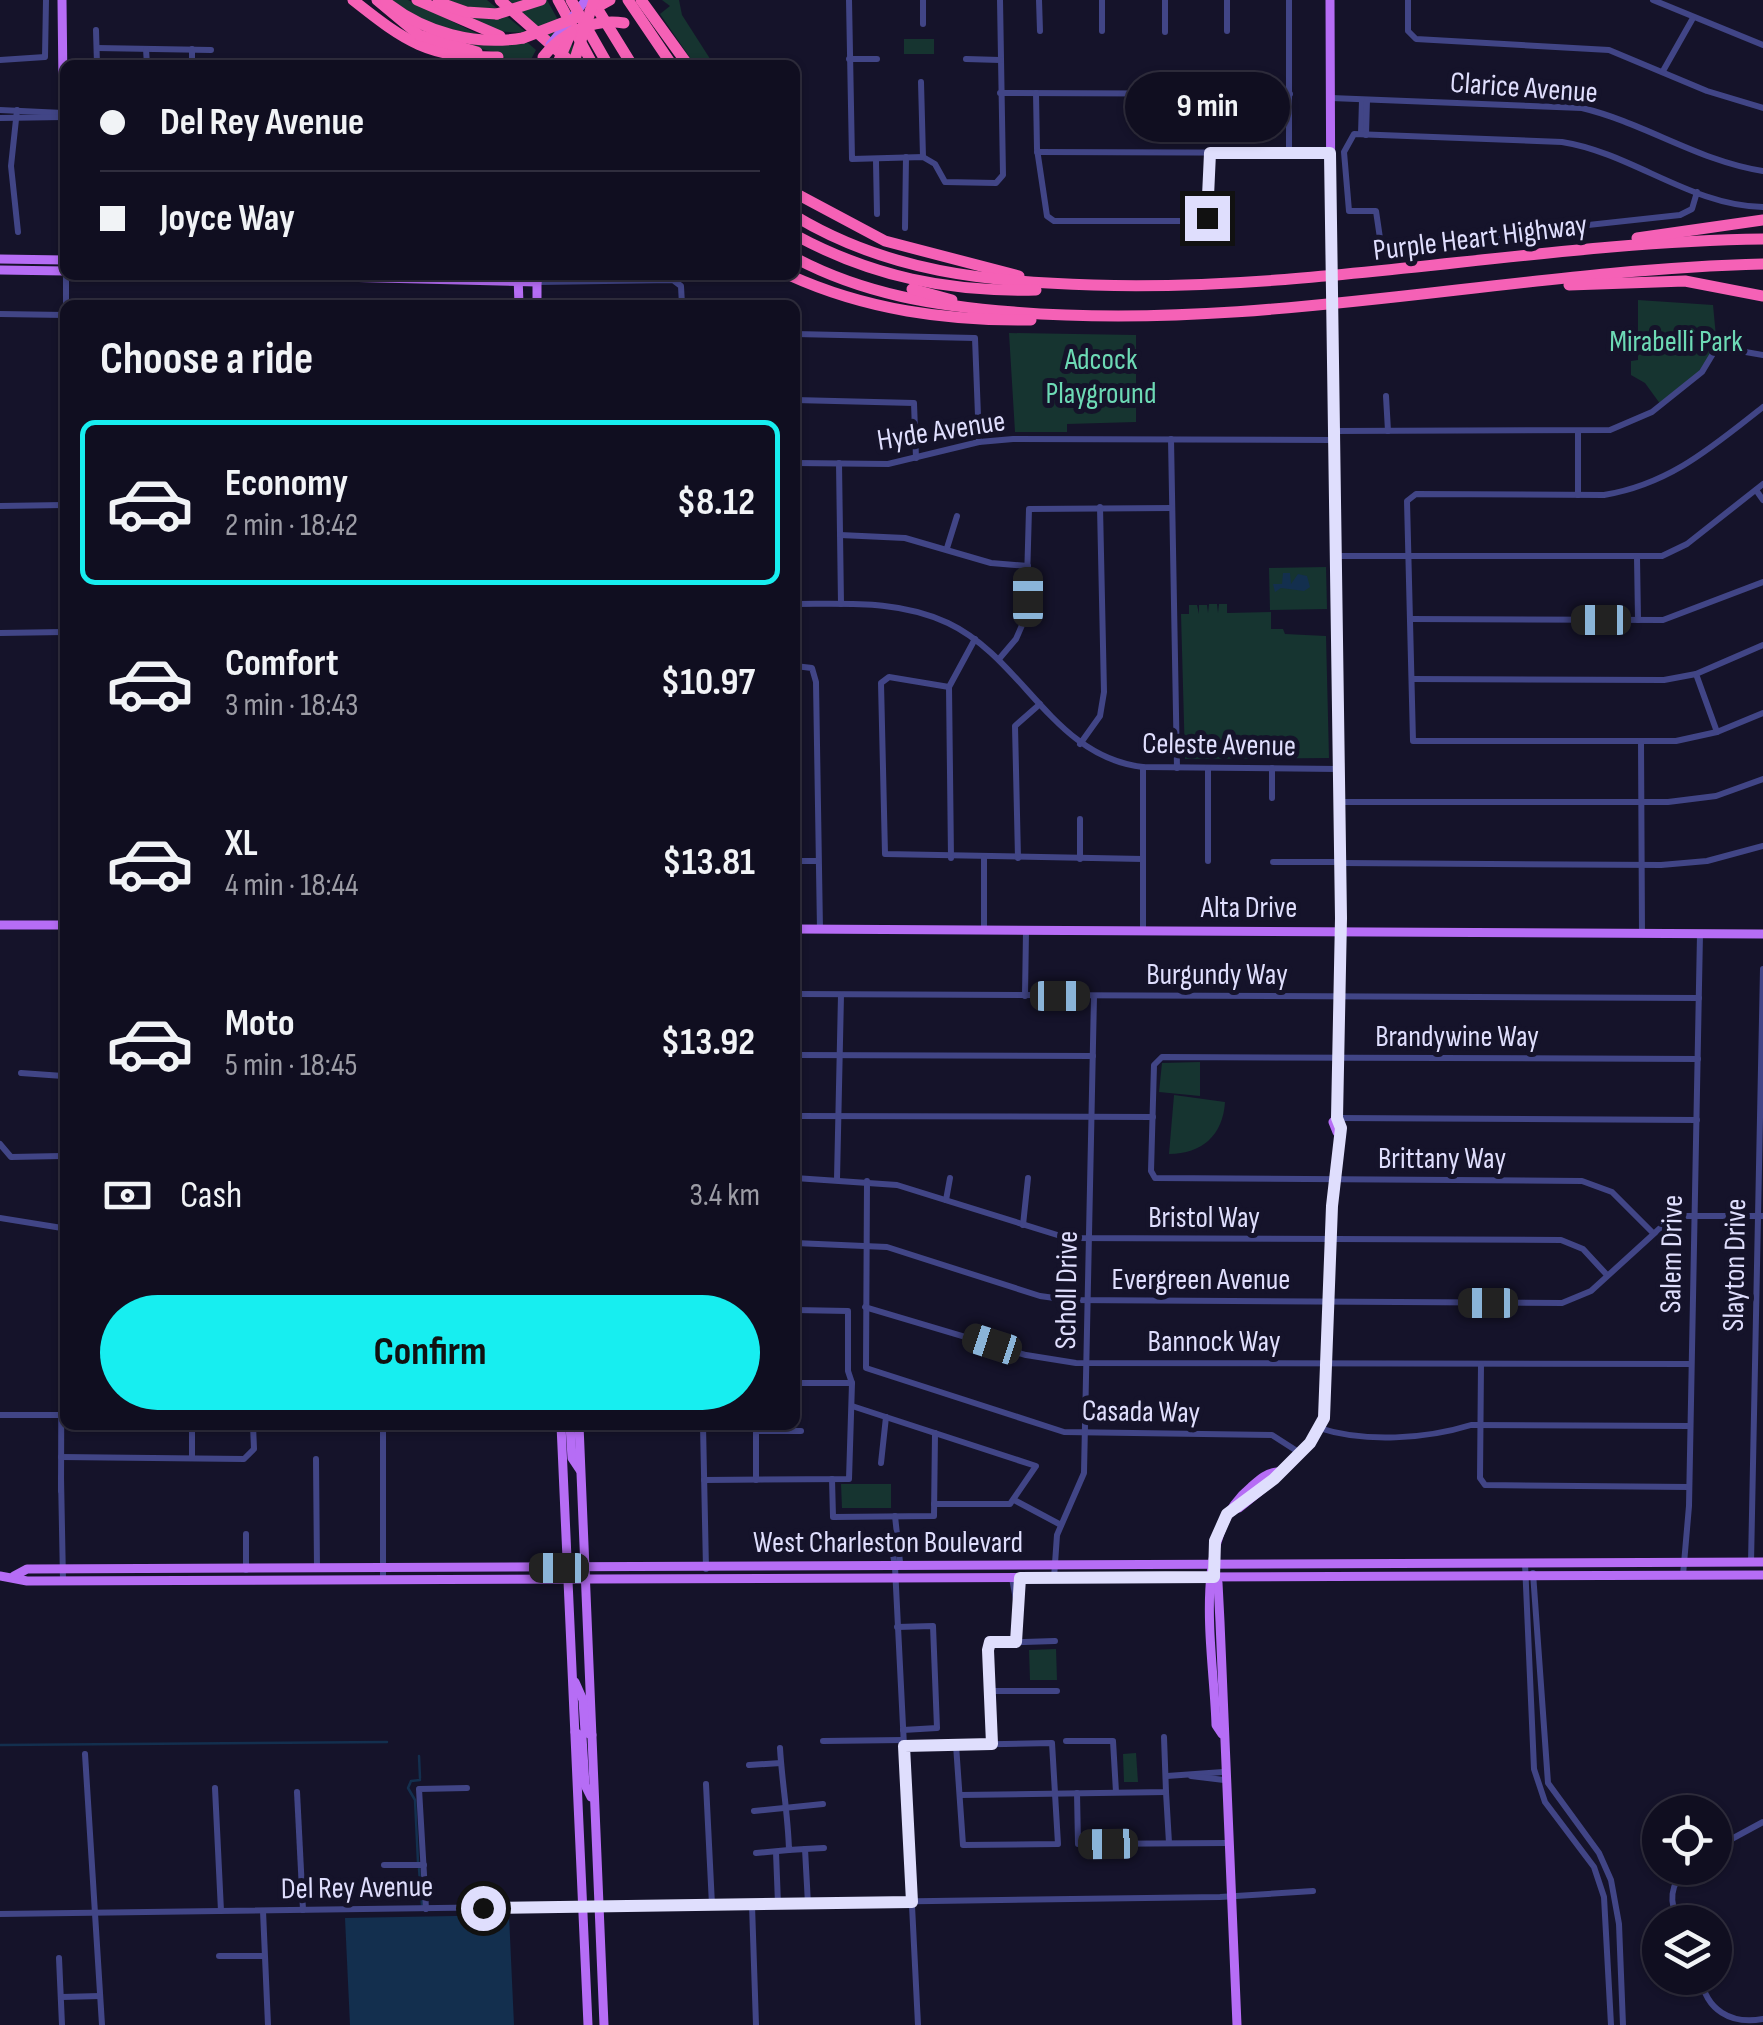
<!DOCTYPE html>
<meta charset="utf-8">
<style>
:root{--surface:#100e20;--page:#191729;--text:#f1f3f6;--muted:#9c9ca5;--line:#302e3e;--accent:#17eef0}
body{margin:0;font-family:"Sofia Sans Condensed",sans-serif;background:var(--page);color:var(--text);height:100vh;display:flex;flex-direction:column;font-size:38px;white-space:nowrap}
*{box-sizing:border-box;margin:0}
p{font-size:32px;color:var(--muted)}
.icon{flex:none;width:55px;height:55px;fill:none;stroke:currentColor;stroke-width:2;stroke-linecap:round;stroke-linejoin:round}
.map{position:relative;flex:1;overflow:hidden}
.drawer{position:absolute;left:60px;top:300px;width:740px;height:1130px;display:flex;flex-direction:column;background:var(--surface);border-radius:15px;box-shadow:0 2px 8px #0004,0 0 0 2px var(--line)}
.drawer>*{flex:none}
.top-card{position:absolute;left:60px;top:60px;width:740px;height:220px;border-radius:15px;box-shadow:0 2px 8px #0004,0 0 0 2px var(--line);display:grid;align-content:center;height:220px;padding:0 40px;background:var(--surface)}
.buttons{position:absolute;left:1642px;top:1795px;display:grid;gap:20px}
.buttons a{display:grid;place-items:center;width:90px;height:90px;border-radius:50%;background:var(--surface);box-shadow:0 2px 8px #0004,0 0 0 2px var(--line);font-size:50px}
.end{position:absolute;width:45px;height:45px;margin:-22px;border:12px solid #dfdefd;background:#111;box-shadow:0 0 0 5px #111}
.from{border-radius:50%}
.bubble{position:absolute;height:70px;border-radius:35px;background:var(--surface);box-shadow:0 2px 8px #0004,0 0 0 2px var(--line);font-size:32px;font-weight:700;line-height:70px;text-align:center}
.car{position:absolute;width:30px;height:60px;margin:-30px -15px;border-radius:12px;box-shadow:0 0 8px 2px #0007;background:linear-gradient(#222 24%,#8ab4d8 0 40%,#222 0 76%,#8ab4d8 0 86%,#222 0)}
.top-card b{display:flex;align-items:center;gap:35px;height:95px;font-size:38px}
.top-card b+b{border-top:2px solid var(--line)}
.top-card i{width:25px;height:25px;background:var(--text)}
ul{padding:0;list-style:none}
li{display:flex;align-items:center;gap:30px;height:165px;margin:0 20px 15px;padding:0 20px;border:5px solid transparent;border-radius:15px}
li div{flex:1}
li b{display:block;font-size:38px}
li em{font-style:normal;font-weight:700}
li.current{border-color:var(--accent)}
li>.icon{width:90px;height:90px;stroke-width:1.5}
h2{padding:0 40px;font-size:45px;line-height:120px}
.pay{display:flex;align-items:center;gap:25px;height:110px;padding:0 40px;font-size:38px}
.pay p{margin-inline-start:auto}
.cta{display:flex;gap:20px;margin-top:auto;padding:20px 40px}
.cta a{flex:1;height:115px;border-radius:60px;background:var(--accent);color:#111;font-size:40px;font-weight:700;line-height:115px;text-align:center}
.map>svg:first-child{display:block}
.green{fill:#163430}
.water{fill:#132f4e}
.lines{fill:none;stroke-linecap:round;stroke-linejoin:round}
.stream{stroke:#132f4e;stroke-width:2.5}
.minor{stroke:#414586;stroke-width:6}
.major{stroke:#b66df5;stroke-width:9}
.highway{stroke:#f561b6;stroke-width:11}
.major-bridge{stroke:#b66df5;stroke-width:9}
.highway-bridge{stroke:#f561b6;stroke-width:11}
.route{stroke:#dfdefd;stroke-width:12}
.labels{text-anchor:middle;stroke-width:10;stroke-linejoin:round;paint-order:stroke}
.street-label{font-size:30px;fill:#dfdefd;stroke:#15132a}
.park-label{font-size:30px;fill:#6ddab5;stroke:#15132a}
</style>
<div class="map">
<svg width="1763" height="2025" viewBox="0 0 1763 2025">
<rect width="100%" height="100%" fill="#15132a"/>
<g class="green">
<path d="M389,0H408L484,37L431,24Z"/>
<path d="M441,0H487L527,33L491,31Z"/>
<path d="M509,0H547L583,65H578Z"/>
<path d="M662,0H679L682,15L714,65H695L660,14L670,6Z"/>
<path d="M934,39V54H904V39Z"/>
<path d="M449,42L528,43L536,50L528,65H516L495,52Z"/>
<path d="M1638,300L1713,305L1717,347L1702,372L1661,405L1645,383L1631,375V361L1638,360Z"/>
<path d="M1009,333L1136,335V422L1067,424V432H1015Z"/>
<path d="M1326,567L1327,609L1270,610L1269,568Z"/>
<path d="M1209,604H1217L1218,613L1219,604H1227V613L1271,612V629H1283L1285,634L1326,636L1329,758L1185,759L1181,614H1189V605H1197L1199,614V605H1207L1208,613Z"/>
<path d="M1200,1062V1096L1159,1092L1162,1063Z"/>
<path d="M1174,1095L1225,1102C1223,1135 1202,1154 1169,1154Z"/>
<path d="M841,1484H891V1508H842Z"/>
<path d="M1056,1649L1057,1680H1030L1029,1650Z"/>
<path d="M1136,1753L1138,1782H1124L1123,1754Z"/>
</g>
<g class="water">
<path d="M1283,573H1290L1291,584L1298,574L1307,576L1310,587L1304,591L1281,588L1275,592L1273,584H1282Z"/>
<path d="M509,1915L514,2025H350L345,1918Z"/>
</g>
<g class="lines">
<g class="stream">
<path d="M0,1745L387,1742"/>
<path d="M419,1756L420,1778"/>
<path d="M418,1862L415,1800L408,1788L411,1781L420,1780"/>
<path d="M419,1869L422,1905"/>
</g>
<g class="minor">
<path d="M849,0L852,159L923,157L935,164L945,182L996,183L1003,175L1000,0"/>
<path d="M1039,0L1040,31"/>
<path d="M1102,0V31"/>
<path d="M1165,0V32"/>
<path d="M1227,0V31"/>
<path d="M1289,0V153"/>
<path d="M1408,0V31L1416,39L1609,50L1707,91L1763,108"/>
<path d="M1653,0L1763,45"/>
<path d="M923,24V0"/>
<path d="M96,30L97,65"/>
<path d="M97,48L211,50"/>
<path d="M146,49L147,65"/>
<path d="M192,49V65"/>
<path d="M849,59H877"/>
<path d="M966,59L1000,60"/>
<path d="M0,60L45,57L46,0"/>
<path d="M1663,71L1693,18"/>
<path d="M921,82L923,157"/>
<path d="M1000,93L1290,94"/>
<path d="M1036,93L1037,149L1047,216L1054,221H1203L1210,210V153"/>
<path d="M1331,98L1582,108C1645,123 1698,161 1763,171"/>
<path d="M0,110L63,113"/>
<path d="M17,110L11,166L18,232"/>
<path d="M0,118L64,117"/>
<path d="M1361,134L1362,100"/>
<path d="M1366,135L1367,100"/>
<path d="M1037,152L1330,153"/>
<path d="M876,161L877,214"/>
<path d="M1697,192L1692,209L1680,215L1388,247L1381,245L1376,211H1349L1344,152L1354,134L1562,142C1632,153 1691,206 1763,207"/>
<path d="M905,228L906,157"/>
<path d="M571,275L609,279"/>
<path d="M537,282L673,280L681,286L682,305"/>
<path d="M66,305V275"/>
<path d="M0,314L65,315"/>
<path d="M795,334L975,338L979,442"/>
<path d="M1386,396L1388,431"/>
<path d="M795,400L914,403L916,458"/>
<path d="M1763,407C1712,447 1670,484 1604,495L1416,494L1407,501L1413,741H1676L1717,732L1763,713"/>
<path d="M1333,431L1610,430L1652,412L1702,372L1717,347L1763,355"/>
<path d="M1171,439L1177,768"/>
<path d="M795,463L888,464L979,442L1013,439L1333,440"/>
<path d="M839,463L841,604"/>
<path d="M1756,490L1763,500"/>
<path d="M1578,495V432"/>
<path d="M0,506L64,505"/>
<path d="M840,535L905,538L991,563L1028,566"/>
<path d="M947,548L957,516"/>
<path d="M1335,556H1662L1687,544L1763,484"/>
<path d="M1637,557L1638,620"/>
<path d="M795,604C847,604 899,600 948,623C1024,659 1053,757 1143,767L1338,769"/>
<path d="M1411,619L1663,620L1763,582"/>
<path d="M0,633L64,632"/>
<path d="M999,659L1016,639L1026,616L1029,509L1172,508"/>
<path d="M795,666L812,668L816,682L820,930"/>
<path d="M1696,674L1717,732"/>
<path d="M1412,679L1664,680L1696,674L1763,645"/>
<path d="M949,687L889,677L881,683L885,854L1143,859"/>
<path d="M1641,741L1642,934"/>
<path d="M1080,744L1100,716L1104,692L1100,507"/>
<path d="M1272,768V798"/>
<path d="M1339,802H1668L1716,796L1763,779"/>
<path d="M951,858L949,687L975,639"/>
<path d="M984,858V930"/>
<path d="M1018,858L1015,726L1040,704"/>
<path d="M1080,859V819"/>
<path d="M795,861H818"/>
<path d="M1208,861V768"/>
<path d="M1273,862H1340"/>
<path d="M1340,863L1661,865L1707,861L1763,846"/>
<path d="M1143,931V767"/>
<path d="M795,994L1699,998"/>
<path d="M1025,996L1026,931"/>
<path d="M795,1055L1093,1056"/>
<path d="M21,1073L63,1076"/>
<path d="M795,1116L1153,1117"/>
<path d="M1338,1118L1697,1120"/>
<path d="M0,1144L11,1157L62,1156"/>
<path d="M795,1178L897,1185L1067,1238L1561,1240L1583,1249L1607,1275"/>
<path d="M837,1179L841,995"/>
<path d="M867,1181L866,1368L1064,1432L1272,1435L1300,1453"/>
<path d="M946,1200L950,1178"/>
<path d="M0,1218L62,1228"/>
<path d="M1023,1225L1028,1178"/>
<path d="M1652,1232L1612,1192L1582,1181L1155,1178L1151,1171L1154,1065L1162,1057L1698,1059"/>
<path d="M795,1243L887,1247L1040,1296L1069,1300L1562,1303L1591,1291L1669,1220L1684,1216H1763"/>
<path d="M798,1265L799,1243"/>
<path d="M865,1307L1026,1355L1076,1363L1691,1364"/>
<path d="M1481,1364L1480,1478L1485,1485L1689,1487"/>
<path d="M795,1383H852"/>
<path d="M852,1406L1036,1466L1010,1504H934"/>
<path d="M0,1415H61"/>
<path d="M383,1425V1581"/>
<path d="M703,1425L706,1569"/>
<path d="M756,1425V1480"/>
<path d="M1319,1428C1365,1443 1426,1439 1471,1425L1690,1426"/>
<path d="M756,1431H801"/>
<path d="M61,1457L244,1459L254,1449L253,1425"/>
<path d="M192,1457V1425"/>
<path d="M316,1459L317,1568"/>
<path d="M881,1463L886,1417"/>
<path d="M61,1477L63,1581"/>
<path d="M832,1479L833,1517L934,1516L935,1433"/>
<path d="M704,1480L849,1479L852,1383L848,1371V1311L795,1310"/>
<path d="M61,1491L65,340"/>
<path d="M1016,1501L1061,1525"/>
<path d="M1525,1563L1534,1769L1545,1802L1594,1867L1604,1897L1611,2025"/>
<path d="M1751,1563L1763,969"/>
<path d="M895,1567L918,2025"/>
<path d="M895,1567L900,1562L895,1516"/>
<path d="M895,1567L891,1541L896,1537"/>
<path d="M246,1570V1534"/>
<path d="M1533,1573L1548,1783L1599,1853L1611,1880L1619,1924L1623,2025"/>
<path d="M1683,1575L1689,1506L1700,934"/>
<path d="M1012,1578L1017,1605"/>
<path d="M1054,1578L1057,1535L1084,1473L1094,996"/>
<path d="M897,1627L933,1626L937,1728L903,1730"/>
<path d="M1016,1642L1019,1578"/>
<path d="M990,1691H1057"/>
<path d="M823,1741L903,1740"/>
<path d="M1066,1741H1113L1116,1792"/>
<path d="M992,1744L990,1643L1055,1641"/>
<path d="M904,1746C953,1745 1003,1744 1052,1743L1058,1844L963,1845L956,1745"/>
<path d="M780,1748C782,1783 788,1814 789,1850L805,1849L808,1904"/>
<path d="M85,1754L102,2025"/>
<path d="M749,1765L781,1763"/>
<path d="M1167,1776L1223,1772"/>
<path d="M1191,1776L1224,1780"/>
<path d="M706,1784L712,1905"/>
<path d="M215,1788L221,1911"/>
<path d="M297,1792L303,1910"/>
<path d="M1166,1792L1169,1843"/>
<path d="M1077,1793L1078,1844L1227,1843"/>
<path d="M960,1795L1166,1792L1164,1737"/>
<path d="M754,1811L823,1804"/>
<path d="M1715,1848L1763,1822"/>
<path d="M805,1849L824,1848"/>
<path d="M776,1852L778,1904"/>
<path d="M756,1853L789,1850"/>
<path d="M384,1865H424"/>
<path d="M752,1905L756,2025"/>
<path d="M426,1909L419,1789L467,1788"/>
<path d="M263,1911L268,2025"/>
<path d="M0,1914L1220,1897L1313,1891"/>
<path d="M1680,1922C1668,1903 1670,1884 1687,1868"/>
<path d="M219,1956H264"/>
<path d="M59,1958L62,2025"/>
<path d="M1701,1978C1706,2010 1731,2025 1763,2019"/>
<path d="M62,1997L100,1996"/>
</g>
<g class="major">
<path d="M62,0L65,258"/>
<path d="M1330,0L1331,257"/>
<path d="M0,259L65,260"/>
<path d="M0,270L65,271"/>
<path d="M258,275L537,282"/>
<path d="M518,275L519,305"/>
<path d="M537,275V305"/>
<path d="M1332,331L1341,918L1337,1118L1333,1122L1337,1132"/>
<path d="M0,925H65"/>
<path d="M795,929L1763,934"/>
<path d="M561,1425L588,2025"/>
<path d="M570,1425L572,1458L580,1470"/>
<path d="M579,1425L604,2025"/>
<path d="M1233,1508H1239C1268,1485 1309,1453 1324,1418L1332,1206L1341,1128L1337,1118"/>
<path d="M0,1576L27,1581L1763,1575"/>
<path d="M14,1576L27,1569L1763,1562"/>
<path d="M1213,1577L1218,1583L1220,1622L1237,2025"/>
<path d="M575,1682L583,1700L585,1732L592,1735"/>
<path d="M575,1732L582,1737L585,1785L591,1797"/>
<path d="M1222,1734L1216,1725C1214,1652 1189,1537 1251,1487C1259,1480 1266,1473 1277,1472"/>
</g>
<g class="highway">
<path d="M353,0C406,42 428,58 498,57"/>
<path d="M377,0L419,35L477,52"/>
<path d="M417,0L500,36"/>
<path d="M500,0L574,65"/>
<path d="M558,0L593,65"/>
<path d="M592,0L632,65"/>
<path d="M628,0L672,65"/>
<path d="M641,0L688,65"/>
<path d="M386,2C425,33 475,46 523,38"/>
<path d="M438,2L466,12L497,14"/>
<path d="M795,193L885,241L1019,276"/>
<path d="M795,216C888,272 987,282 1093,285C1318,292 1538,242 1763,239"/>
<path d="M795,235C873,277 948,292 1036,290"/>
<path d="M1637,238L1763,220"/>
<path d="M795,258C865,295 937,306 1014,312C1267,332 1512,270 1763,264"/>
<path d="M789,275C866,310 947,321 1031,320"/>
<path d="M1569,285L1685,281L1763,296"/>
<path d="M912,289L952,300"/>
</g>
<g class="major-bridge">
<path d="M550,45L585,1"/>
<path d="M1331,257L1332,331"/>
</g>
<g class="highway-bridge">
<path d="M571,0L608,65"/>
<path d="M590,11L610,0"/>
<path d="M497,14L541,0"/>
<path d="M523,38L578,17"/>
<path d="M543,57C561,33 594,18 624,23"/>
<path d="M557,65L571,32"/>
<path d="M573,65L594,0"/>
</g>
</g>
<g class="lines">
<path class="route" d="M483,1908L912,1902L904,1746L992,1744L988,1650L990,1642H1016L1020,1578L1214,1577L1215,1541L1227,1514L1274,1479L1310,1443L1324,1418L1332,1206L1341,1128L1337,1118L1341,918L1330,153H1210L1207,218"/>
</g>
<g class="labels">
<g class="street-label">
<text transform="translate(1524 87) rotate(4)" y="10">Clarice Avenue</text>
<text transform="translate(1480 237) rotate(-7)" y="10">Purple Heart Highway</text>
<text transform="translate(941 430) rotate(-9)" y="10">Hyde Avenue</text>
<text transform="translate(1219 744) rotate(1)" y="10">Celeste Avenue</text>
<text x="1249" y="917">Alta Drive</text>
<text x="1217" y="984">Burgundy Way</text>
<text x="1457" y="1046">Brandywine Way</text>
<text x="1442" y="1168">Brittany Way</text>
<text x="1204" y="1227">Bristol Way</text>
<text transform="translate(1671 1254) rotate(-89)" y="10">Salem Drive</text>
<text transform="translate(1734 1265) rotate(-89)" y="10">Slayton Drive</text>
<text x="1201" y="1289">Evergreen Avenue</text>
<text transform="translate(1066 1290) rotate(-89)" y="10">Scholl Drive</text>
<text x="1214" y="1351">Bannock Way</text>
<text transform="translate(1141 1411) rotate(1)" y="10">Casada Way</text>
<text x="888" y="1552">West Charleston Boulevard</text>
<text transform="translate(357 1887) rotate(-1)" y="10">Del Rey Avenue</text>
</g>
<g class="park-label">
<text x="1676" y="351">Mirabelli Park</text>
<text x="1101" y="369">Adcock<tspan x="1101" dy="34">Playground</tspan></text>
</g>
</g>
</svg>
<div class="buttons">
<a><svg class="icon" aria-label="locate" viewBox="0 0 24 24"><circle cx="12" cy="12" r="6"/><path d="M12 2v4M12 18v4M2 12h4M18 12h4"/></svg></a>
<a><svg class="icon" aria-label="layers" viewBox="0 0 24 24"><path d="M12 4l9 5-9 5-9-5zM3 14l9 5 9-5"/></svg></a>
</div>
<i class="end from" style="left:483px;top:1908px"></i>
<i class="end" style="left:1207px;top:218px"></i>
<div class="bubble" style="left:1125px;top:72px;width:165px">9 min</div>
<i class="car" style="left:1028px;top:597px;rotate:0deg"></i>
<i class="car" style="left:1601px;top:620px;rotate:270deg"></i>
<i class="car" style="left:1060px;top:996px;rotate:90deg"></i>
<i class="car" style="left:1488px;top:1303px;rotate:270deg"></i>
<i class="car" style="left:992px;top:1344px;rotate:288deg"></i>
<i class="car" style="left:559px;top:1568px;rotate:270deg"></i>
<i class="car" style="left:1108px;top:1844px;rotate:269deg"></i>
<div class="top-card">
<b><i class="from"></i>Del Rey Avenue</b>
<b><i></i>Joyce Way</b>
</div>
<section class="drawer">
<h2>Choose a ride</h2>
<ul>
<li class="current"><svg class="icon" aria-label="car" viewBox="0 0 24 24"><path d="M5 17H2v-5l4-1 3-4h7l3 4 3 1v5h-3M9 17h6M6 11h13"/><circle cx="7" cy="17" r="2"/><circle cx="17" cy="17" r="2"/></svg><div><b>Economy</b><p>2 min · 18:42</p></div><em>$8.12</em></li>
<li><svg class="icon" aria-label="car" viewBox="0 0 24 24"><path d="M5 17H2v-5l4-1 3-4h7l3 4 3 1v5h-3M9 17h6M6 11h13"/><circle cx="7" cy="17" r="2"/><circle cx="17" cy="17" r="2"/></svg><div><b>Comfort</b><p>3 min · 18:43</p></div><em>$10.97</em></li>
<li><svg class="icon" aria-label="car" viewBox="0 0 24 24"><path d="M5 17H2v-5l4-1 3-4h7l3 4 3 1v5h-3M9 17h6M6 11h13"/><circle cx="7" cy="17" r="2"/><circle cx="17" cy="17" r="2"/></svg><div><b>XL</b><p>4 min · 18:44</p></div><em>$13.81</em></li>
<li><svg class="icon" aria-label="car" viewBox="0 0 24 24"><path d="M5 17H2v-5l4-1 3-4h7l3 4 3 1v5h-3M9 17h6M6 11h13"/><circle cx="7" cy="17" r="2"/><circle cx="17" cy="17" r="2"/></svg><div><b>Moto</b><p>5 min · 18:45</p></div><em>$13.92</em></li>
</ul>
<div class="pay"><svg class="icon" aria-label="cash" viewBox="0 0 24 24"><path d="M3 7h18v10H3z"/><circle cx="12" cy="12" r="2"/></svg>Cash<p>3.4 km</p></div>
<div class="cta"><a>Confirm</a></div>
</section>
</div>
